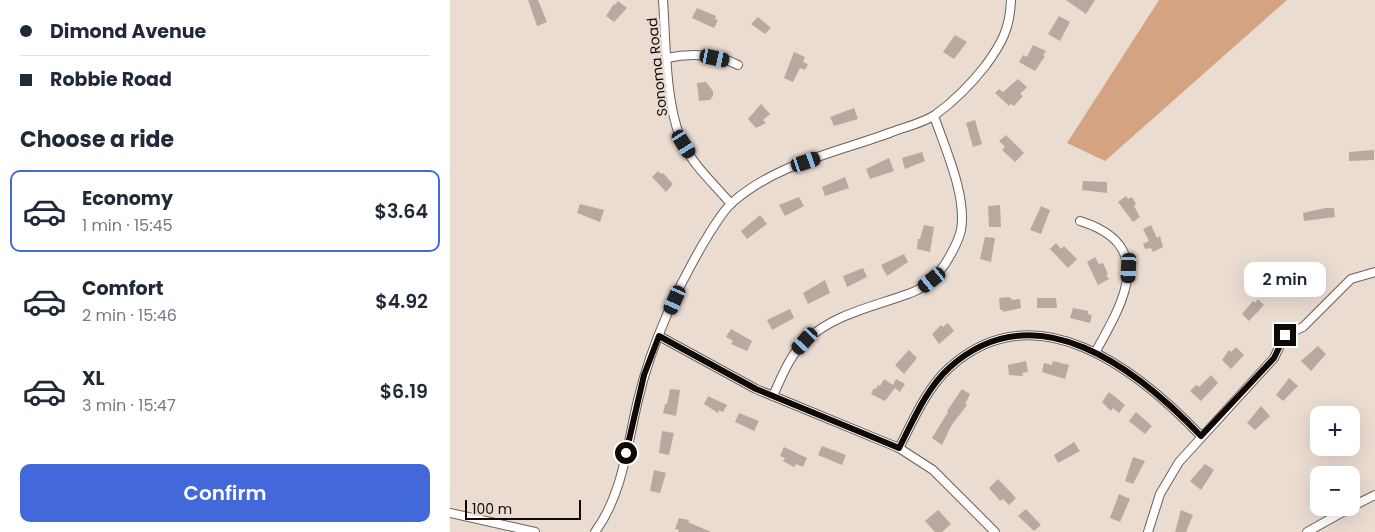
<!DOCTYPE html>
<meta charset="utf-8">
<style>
:root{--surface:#fff;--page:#f6f6f7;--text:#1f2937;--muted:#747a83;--line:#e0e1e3;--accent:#4268da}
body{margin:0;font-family:Poppins,sans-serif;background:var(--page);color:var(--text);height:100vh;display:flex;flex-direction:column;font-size:19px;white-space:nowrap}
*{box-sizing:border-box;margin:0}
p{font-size:16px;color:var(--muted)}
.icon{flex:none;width:28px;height:28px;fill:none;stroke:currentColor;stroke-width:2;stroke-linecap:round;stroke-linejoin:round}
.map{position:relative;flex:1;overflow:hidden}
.panel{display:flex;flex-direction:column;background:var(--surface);width:450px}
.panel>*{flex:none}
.guide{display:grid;align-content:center;height:110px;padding:0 20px;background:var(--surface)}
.fabs{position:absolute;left:860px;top:406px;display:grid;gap:10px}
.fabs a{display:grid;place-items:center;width:50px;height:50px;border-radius:10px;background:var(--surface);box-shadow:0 5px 20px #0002;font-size:25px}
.scale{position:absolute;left:15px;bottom:12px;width:116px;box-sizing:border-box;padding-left:5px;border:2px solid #0f0a07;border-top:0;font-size:14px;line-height:18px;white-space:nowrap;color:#0f0a07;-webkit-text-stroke:4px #ebdcd2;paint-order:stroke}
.end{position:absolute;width:22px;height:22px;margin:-11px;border:6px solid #0f0a07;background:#fff;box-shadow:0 0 0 2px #fff}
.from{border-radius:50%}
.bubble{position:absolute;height:35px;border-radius:10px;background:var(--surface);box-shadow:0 5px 20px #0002;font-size:16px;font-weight:600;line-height:35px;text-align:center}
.car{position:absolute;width:15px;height:30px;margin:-15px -8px;border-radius:6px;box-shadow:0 0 4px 1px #0007;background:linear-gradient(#222 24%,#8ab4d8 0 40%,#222 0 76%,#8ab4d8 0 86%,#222 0)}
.guide b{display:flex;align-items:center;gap:18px;height:48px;font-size:19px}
.guide b+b{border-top:1px solid var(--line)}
.guide i{width:12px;height:12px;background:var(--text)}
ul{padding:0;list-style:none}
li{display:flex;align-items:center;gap:15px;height:82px;margin:0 10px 8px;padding:0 10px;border:2px solid transparent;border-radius:10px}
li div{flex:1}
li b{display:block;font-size:19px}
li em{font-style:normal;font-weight:600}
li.selected{border-color:var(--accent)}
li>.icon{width:45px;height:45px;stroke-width:1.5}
h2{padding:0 20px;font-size:22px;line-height:60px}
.action{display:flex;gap:10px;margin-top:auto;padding:10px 20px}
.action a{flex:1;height:58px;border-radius:10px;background:var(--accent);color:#fff;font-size:20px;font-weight:600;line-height:58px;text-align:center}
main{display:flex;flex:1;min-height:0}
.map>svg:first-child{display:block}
.green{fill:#d4a482}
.building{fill:#b7a99f}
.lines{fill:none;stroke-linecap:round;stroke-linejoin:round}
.minor-casing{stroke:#6d6057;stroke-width:10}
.minor{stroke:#fff;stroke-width:8}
.route{stroke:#0f0a07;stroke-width:6}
.labels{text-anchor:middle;stroke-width:5;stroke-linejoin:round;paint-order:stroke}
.street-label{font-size:14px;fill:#0f0a07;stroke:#ebdcd2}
</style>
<main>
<section class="panel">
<div class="guide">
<b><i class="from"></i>Dimond Avenue</b>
<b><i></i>Robbie Road</b>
</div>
<h2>Choose a ride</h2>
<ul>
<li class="selected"><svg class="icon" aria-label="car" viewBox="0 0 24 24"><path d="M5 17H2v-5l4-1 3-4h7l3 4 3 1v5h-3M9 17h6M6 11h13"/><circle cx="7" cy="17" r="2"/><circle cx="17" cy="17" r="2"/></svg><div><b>Economy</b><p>1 min · 15:45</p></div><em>$3.64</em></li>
<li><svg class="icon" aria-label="car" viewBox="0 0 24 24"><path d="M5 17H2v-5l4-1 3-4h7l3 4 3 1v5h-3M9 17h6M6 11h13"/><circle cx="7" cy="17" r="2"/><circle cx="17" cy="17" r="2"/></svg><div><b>Comfort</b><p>2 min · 15:46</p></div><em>$4.92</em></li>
<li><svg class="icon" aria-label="car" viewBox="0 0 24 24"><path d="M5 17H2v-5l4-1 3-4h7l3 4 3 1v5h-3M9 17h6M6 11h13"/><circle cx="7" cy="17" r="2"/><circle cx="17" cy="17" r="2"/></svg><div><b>XL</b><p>3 min · 15:47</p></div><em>$6.19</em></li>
</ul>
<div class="action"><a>Confirm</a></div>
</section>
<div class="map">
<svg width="925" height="532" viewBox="0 0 925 532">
<rect width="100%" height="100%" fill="#ebdcd2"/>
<path class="green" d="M709,0H837L655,161L617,143Z"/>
<g class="building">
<path d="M78,0H88L97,22L87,26Z"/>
<path d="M616,0H645L636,14Z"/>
<path d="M168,1L177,8L164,22L156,16L164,4L165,5Z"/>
<path d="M247,8L266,16L265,19L268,20L264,28L242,18Z"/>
<path d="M609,16L620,22L610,41L598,34Z"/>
<path d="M308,17L321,28L315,34L301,24Z"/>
<path d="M505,35L517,42L504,59L493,52Z"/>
<path d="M583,45L596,51L593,55L595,56L585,71L569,62L573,55L577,57Z"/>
<path d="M344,52L355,57L353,62L358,64L355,70L350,68L343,82L334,78Z"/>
<path d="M568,79L577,87L570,94L573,96L564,106L561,104L559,106L545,93L549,89L553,92Z"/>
<path d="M256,82L263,91V96L260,100L249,101L247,83Z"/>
<path d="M311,104L320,114L313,120L316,123L306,128L298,119Z"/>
<path d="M404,108L408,119L384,126L380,117Z"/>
<path d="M525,120L532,144L523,147L516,123Z"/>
<path d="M556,135L574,153L565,162L552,150L555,147L549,141Z"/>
<path d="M924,150V160L899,161V152Z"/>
<path d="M472,152L475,161L455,169L452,158Z"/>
<path d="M439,158L444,171L420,179L416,169Z"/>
<path d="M208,171L211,174L213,173L223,184L216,192L202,177Z"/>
<path d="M395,177L399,188L375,196L372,187Z"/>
<path d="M633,181L657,182V193L632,190Z"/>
<path d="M676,196L678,199L682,197L686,204L684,206L690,217L683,222L668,202Z"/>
<path d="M349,197L354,206L335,216L329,205Z"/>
<path d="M130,204L154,210L150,222L127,213Z"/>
<path d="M550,205L551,227H539L538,206Z"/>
<path d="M591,206L600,210L591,234L580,230Z"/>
<path d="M875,208H884L885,217L854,221L853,213Z"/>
<path d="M310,215L317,224L297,239L291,231Z"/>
<path d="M474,225L484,227L480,252L467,249L468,239H470Z"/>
<path d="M701,225L707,238L710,236L713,247L703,252L701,248L695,249L693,244L699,241L693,229Z"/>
<path d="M535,237L545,238L541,262L530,259Z"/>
<path d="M606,243L611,249L614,246L627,259L618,268L600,249Z"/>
<path d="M454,254L458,262L437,276L431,265Z"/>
<path d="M645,257L649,264L653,263L658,274L656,275L659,279L648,285L637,262Z"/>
<path d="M413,268L417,277L397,287L393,276Z"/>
<path d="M375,280L380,293L358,304L353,293Z"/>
<path d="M559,297L563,300L570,299L571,308L553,312V310H550L549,298Z"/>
<path d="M587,298H606L607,308H587Z"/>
<path d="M808,299L814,305L799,321L792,314L803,301L805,303Z"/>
<path d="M623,308L638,311V314L642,315L640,323L620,318Z"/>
<path d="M340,309L344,318L322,330L317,320Z"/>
<path d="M498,323L504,331L489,344L482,334L491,325L493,327Z"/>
<path d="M281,329L302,341L297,351L281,344L283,341L276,337Z"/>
<path d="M868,346L876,354L861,371L851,361Z"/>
<path d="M786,347L794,355L781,369L772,360L779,350L781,352Z"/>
<path d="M459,350L467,358L454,374L445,365Z"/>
<path d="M576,361L578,372L572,373L573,376L559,375L558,365Z"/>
<path d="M603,361L619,365L615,379L592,372L594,363L602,365Z"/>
<path d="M761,375L768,383L751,401L740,391L746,385L749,387Z"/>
<path d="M839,378L848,386L833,401L826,395Z"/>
<path d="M434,379L443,385L446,379L455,384L450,392L445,388L435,401L421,394L424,388L426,389L428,385L430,386Z"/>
<path d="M220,389L230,390L226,416L213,413L215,404H217Z"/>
<path d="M512,389L520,394L515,404L517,405L501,426L492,445L482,438L498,412L497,411Z"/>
<path d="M659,392L675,405L669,413L663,408L661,411L652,402Z"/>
<path d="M258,396L277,405L273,412L269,410L268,413L254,404Z"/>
<path d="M811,406L820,416L805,430L797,423Z"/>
<path d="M686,412L702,426L695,434L679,421Z"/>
<path d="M289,413L309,421L304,431L285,422Z"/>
<path d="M212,431L224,433L219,455L209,453Z"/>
<path d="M624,442L630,451L608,463L604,455Z"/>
<path d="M372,446L396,455L392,465L368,455Z"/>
<path d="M334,447L357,458L353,467L346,464L344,467L333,461L335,458L330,456Z"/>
<path d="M683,457L695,461L683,484L675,481Z"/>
<path d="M755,464L764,470L751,490L740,481Z"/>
<path d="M204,470L216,473L210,493L200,491Z"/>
<path d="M548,479L566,498L559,505L553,499L550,501L539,488Z"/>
<path d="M669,494L680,499L670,522L660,518Z"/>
<path d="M576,509L591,525L584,531L568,516Z"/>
<path d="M488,510L501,524L492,532H485L475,521Z"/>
<path d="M731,510L743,515L736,532H725Z"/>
<path d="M229,518L239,520L238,522L261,532H228L229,530L225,529Z"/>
</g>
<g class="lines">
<g class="minor-casing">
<g id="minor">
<path d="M213,0C216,42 215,106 233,144C244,166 265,185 281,204"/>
<path d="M217,58C240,53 267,54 288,65"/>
<path d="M630,221C707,245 674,301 646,351"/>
<path d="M209,336L306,389L449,448L483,470L545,532"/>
<path d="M323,396C331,378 340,355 355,341C384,314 422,307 458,294C473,289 486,277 495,264C502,253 508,243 511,230C517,196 495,148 484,116"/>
<path d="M449,448C463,421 476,389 499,368C586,289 688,370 751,436"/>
<path d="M901,507L925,495"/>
<path d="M0,513L85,532"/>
<path d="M145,532C173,494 177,445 188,400C201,344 229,283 259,234C267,222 273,210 284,201C328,163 389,152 442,132C455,127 473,123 485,115C503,102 522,83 536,65C552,43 560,28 561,0"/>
<path d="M698,532L710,494L729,462L824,358L835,335L853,327L901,279L925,272"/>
<path d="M857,532L900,508"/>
</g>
</g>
<use href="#minor" class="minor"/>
</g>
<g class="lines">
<path class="route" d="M176,453L194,375L209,336L306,389L449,448C463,421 476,389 499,368C586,289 688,370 751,436L824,358L835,335"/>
</g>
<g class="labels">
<g class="street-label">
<text transform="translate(207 67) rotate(-96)" y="5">Sonoma Road</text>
</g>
</g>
</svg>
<div class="fabs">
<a>+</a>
<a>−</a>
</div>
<div class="scale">100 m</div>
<i class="end from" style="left:176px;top:453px"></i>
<i class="end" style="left:835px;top:335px"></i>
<div class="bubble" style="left:794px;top:262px;width:82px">2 min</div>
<i class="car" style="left:265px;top:58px;rotate:102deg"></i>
<i class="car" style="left:234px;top:144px;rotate:148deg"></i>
<i class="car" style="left:356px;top:162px;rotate:71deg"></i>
<i class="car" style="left:679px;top:268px;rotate:183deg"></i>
<i class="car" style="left:482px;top:280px;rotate:231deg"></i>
<i class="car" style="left:225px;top:300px;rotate:204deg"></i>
<i class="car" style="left:355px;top:341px;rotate:222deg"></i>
</div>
</main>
